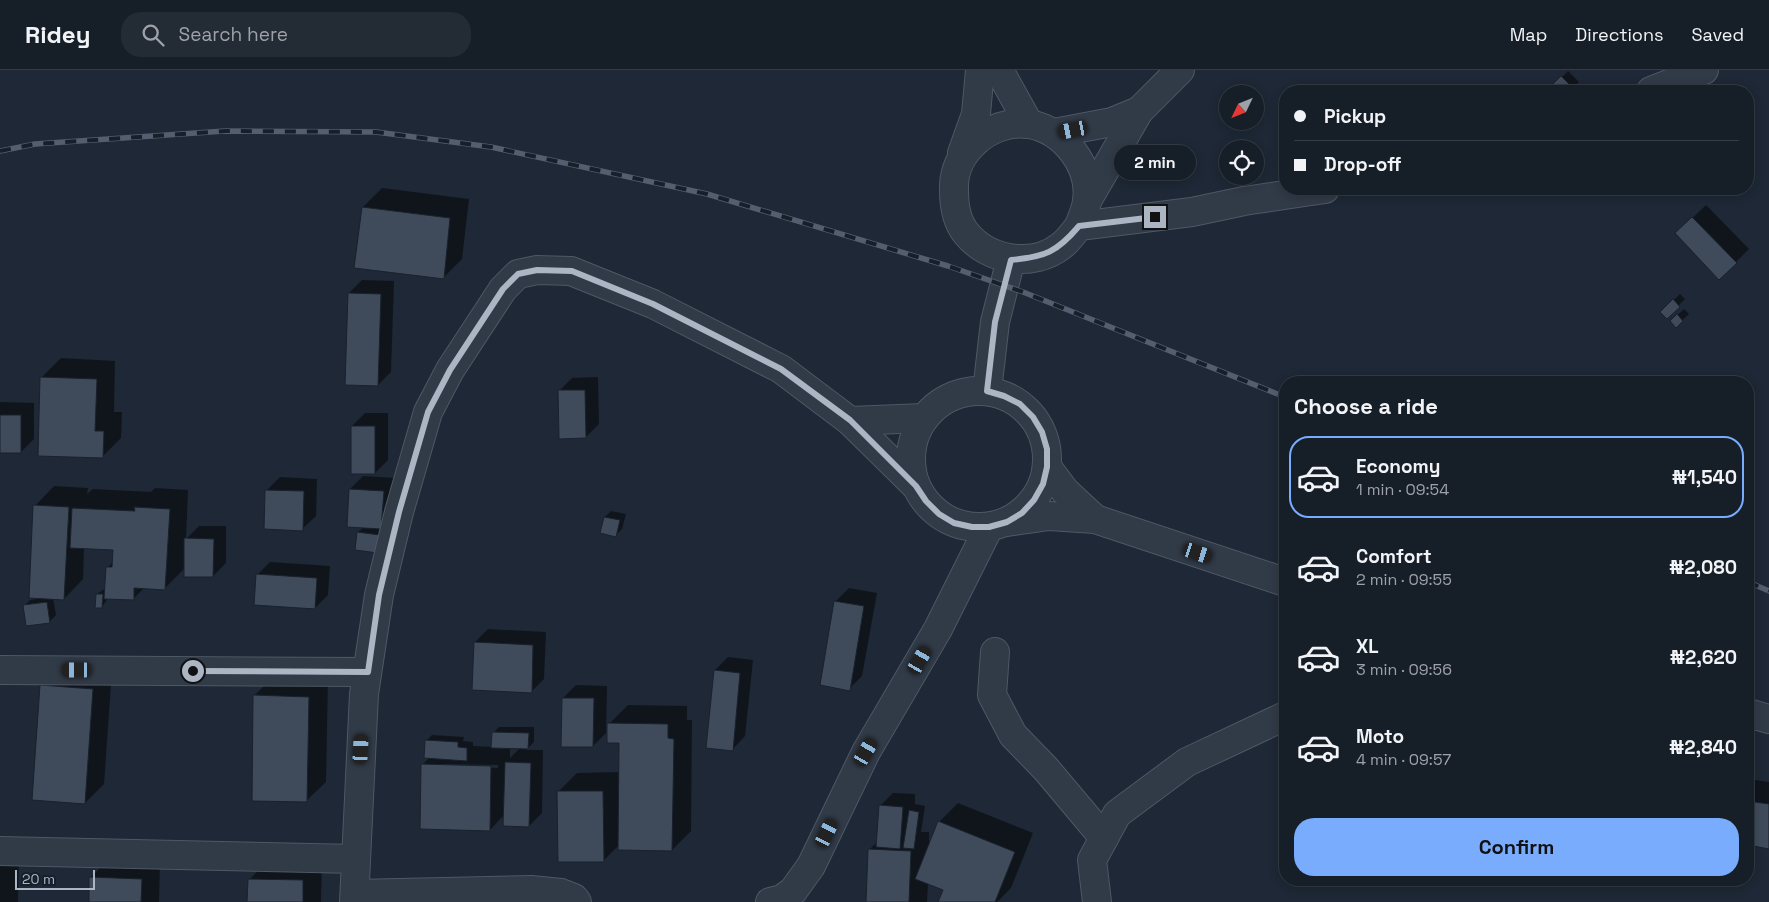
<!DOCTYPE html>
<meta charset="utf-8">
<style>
:root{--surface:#161e28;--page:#232b34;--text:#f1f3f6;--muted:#9ea2a8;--line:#353c45;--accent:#79acfc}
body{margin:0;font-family:"Space Grotesk",sans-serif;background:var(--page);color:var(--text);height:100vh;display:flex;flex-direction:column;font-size:19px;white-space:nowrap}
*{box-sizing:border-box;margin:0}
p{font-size:16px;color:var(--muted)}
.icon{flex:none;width:28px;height:28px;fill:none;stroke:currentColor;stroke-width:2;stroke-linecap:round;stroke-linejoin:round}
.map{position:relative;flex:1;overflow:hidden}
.details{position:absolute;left:1279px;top:306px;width:475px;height:510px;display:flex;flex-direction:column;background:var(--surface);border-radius:20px;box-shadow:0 2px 12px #0003,0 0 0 1px var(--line)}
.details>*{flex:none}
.hud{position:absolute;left:1279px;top:15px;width:475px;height:110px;border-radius:20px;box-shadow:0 2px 12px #0003,0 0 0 1px var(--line);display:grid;align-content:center;height:110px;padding:0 15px;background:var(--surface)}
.needle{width:32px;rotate:227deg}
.buttons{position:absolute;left:1219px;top:15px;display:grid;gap:10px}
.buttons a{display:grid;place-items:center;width:45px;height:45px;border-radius:50%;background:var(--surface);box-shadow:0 2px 12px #0003,0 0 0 1px var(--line);font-size:25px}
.scale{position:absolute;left:15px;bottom:12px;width:80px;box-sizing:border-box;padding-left:5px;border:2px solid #abb5c4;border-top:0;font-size:14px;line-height:18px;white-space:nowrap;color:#abb5c4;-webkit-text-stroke:4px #171f2b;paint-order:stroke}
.end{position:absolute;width:22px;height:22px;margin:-11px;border:6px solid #abb5c4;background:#111;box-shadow:0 0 0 2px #111}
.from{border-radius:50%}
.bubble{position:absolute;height:35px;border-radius:18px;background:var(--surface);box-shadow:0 2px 12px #0003,0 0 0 1px var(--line);font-size:16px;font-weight:700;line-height:35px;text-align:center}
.car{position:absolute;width:15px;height:30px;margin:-15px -8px;border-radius:6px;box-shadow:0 0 4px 1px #0007;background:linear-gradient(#222 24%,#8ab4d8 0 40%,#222 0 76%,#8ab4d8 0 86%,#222 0)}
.hud b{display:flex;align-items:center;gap:18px;height:48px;font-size:19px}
.hud b+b{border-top:1px solid var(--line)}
.hud i{width:12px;height:12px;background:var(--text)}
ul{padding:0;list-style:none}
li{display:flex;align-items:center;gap:15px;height:82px;margin:0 10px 8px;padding:0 5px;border:2px solid transparent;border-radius:20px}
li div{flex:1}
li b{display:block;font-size:19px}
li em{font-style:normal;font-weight:700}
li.selected{border-color:var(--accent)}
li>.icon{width:45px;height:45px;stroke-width:1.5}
h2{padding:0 15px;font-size:22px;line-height:60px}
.button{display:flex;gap:10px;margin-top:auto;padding:10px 15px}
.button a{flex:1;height:58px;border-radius:20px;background:var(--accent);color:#111;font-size:20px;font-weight:700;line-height:58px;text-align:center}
header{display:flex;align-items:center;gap:30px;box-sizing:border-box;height:70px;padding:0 25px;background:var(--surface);border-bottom:1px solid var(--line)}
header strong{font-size:24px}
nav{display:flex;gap:28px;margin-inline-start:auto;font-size:18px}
.search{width:350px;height:45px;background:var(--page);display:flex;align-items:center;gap:12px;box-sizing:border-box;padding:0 18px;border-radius:20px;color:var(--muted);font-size:19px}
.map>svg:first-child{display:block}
.shadow{fill:#0007;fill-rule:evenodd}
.building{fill:#3f4b5b;stroke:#19212d}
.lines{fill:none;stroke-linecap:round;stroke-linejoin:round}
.street-casing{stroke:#4f5865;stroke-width:30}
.street{stroke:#313a47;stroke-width:28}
.rail-casing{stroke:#535e6e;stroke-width:5.5}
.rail{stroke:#171f2b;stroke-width:4;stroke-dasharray:11;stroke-linecap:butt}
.route{stroke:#abb5c4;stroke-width:6}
</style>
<header>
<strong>Ridey</strong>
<div class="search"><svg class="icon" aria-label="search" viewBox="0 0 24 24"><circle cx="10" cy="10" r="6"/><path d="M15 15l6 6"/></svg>Search here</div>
<nav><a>Map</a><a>Directions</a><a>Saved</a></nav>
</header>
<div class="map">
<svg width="1769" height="832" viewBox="0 0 1769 832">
<rect width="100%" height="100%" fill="#1e2836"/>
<g class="shadow">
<path d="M1568,1L1579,12L1570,21H1550L1549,20Z"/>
<path d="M382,118L469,129L462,189L443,208L363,137Z"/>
<path d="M1706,135L1749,179L1736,192L1677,163Z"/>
<path d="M362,210L394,211L391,302L378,315L349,223Z"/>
<path d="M1680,224L1685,229L1667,247L1662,242Z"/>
<path d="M1684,239L1689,244L1676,256L1671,251Z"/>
<path d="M61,288L115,291L114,342H122L121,368L102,387L41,308Z"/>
<path d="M598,307L599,354L586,367L559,321L572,308Z"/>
<path d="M0,332L34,333V369L21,382H0Z"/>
<path d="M365,343H388V390L375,403L352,356Z"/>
<path d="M363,406L396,408L384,475L358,462L364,457L350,419Z"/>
<path d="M280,407L317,409L316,446L302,459L267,420Z"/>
<path d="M54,416L88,418L87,424L93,419L151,422L155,418L188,420L186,469L199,456H226V493L213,506L185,498L165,518L145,517L133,529L108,528L102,537L97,524L106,518L107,498L114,491L115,479L84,477L83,509L64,529L53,528L56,545L49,552L24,536L30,530L37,529L35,436Z"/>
<path d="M611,441L626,444L622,459L616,465L605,447Z"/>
<path d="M270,492L330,496L328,525L315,538L257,505Z"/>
<path d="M849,518L877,523L862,606L849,619L821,614L836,531Z"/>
<path d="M488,559L546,562L544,609L531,622L475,572Z"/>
<path d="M728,587L753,590L745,666L732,680L715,600Z"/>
<path d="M61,596L112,600L104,714L85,733L41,615Z"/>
<path d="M274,606L328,608L326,712L306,731L255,625Z"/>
<path d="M576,615L607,616L606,663L593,676L563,628Z"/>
<path d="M628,635L687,636V650H692L691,761L672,780L619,775L604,790L558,722L577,703L620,702L621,672L609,654Z"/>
<path d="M499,657H534V672L526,680H543L542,743L529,756L504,745L490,760L422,695L430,687L426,671L432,665L464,667L463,671L473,672V676L493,677V663ZM510,677L520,678L510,688ZM440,694L498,695V698L440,696Z"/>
<path d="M1748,709L1769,712V777L1748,774Z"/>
<path d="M893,723L915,724V734L925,736L921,762H929V776L939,752L958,733L1033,763L1011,818L997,832H939L944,819L928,813L927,832H867L869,780L878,771L880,736Z"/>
<path d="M110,788L160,790L159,832H90L91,807Z"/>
<path d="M0,789L19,790L18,832H0Z"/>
<path d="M268,790L322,791L321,832H249V810Z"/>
</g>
<g class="building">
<path d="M1561,6L1574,19L1572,21H1549L1547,20Z"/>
<path d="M362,137L450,148L444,209L354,198Z"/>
<path d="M1692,147L1737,193L1719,210L1675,163Z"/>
<path d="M348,223L381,224L378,316L345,315Z"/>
<path d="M1673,229L1680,237L1667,249L1660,242Z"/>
<path d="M1677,244L1683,251L1676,258L1670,251Z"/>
<path d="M40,307L97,309L95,361H104L103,388L38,386Z"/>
<path d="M558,320H585L586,368L559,369Z"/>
<rect x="0" y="345" width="21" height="38"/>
<rect x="351" y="356" width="24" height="48"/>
<path d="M349,419L384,421L381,459L347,457Z"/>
<path d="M265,420L304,421L303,461L264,459Z"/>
<path d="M33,435L69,437L64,530L29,528Z"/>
<path d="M134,437L170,439L165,520L134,518V530L104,529L106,497H112L113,480L70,478L72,438L135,441Z"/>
<path d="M604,447L620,450L616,467L600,463Z"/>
<path d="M357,462L380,465L378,483L355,480Z"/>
<path d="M184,468L214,469L213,507H184Z"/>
<path d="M256,504L317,508L315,539L254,535Z"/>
<path d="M96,524H103L102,538H95Z"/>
<path d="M834,531L864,536L850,621L820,615Z"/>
<path d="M47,532L50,553L26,556L23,535Z"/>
<path d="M474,572L533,575L532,623L472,620Z"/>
<path d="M714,600L740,603L733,681L706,678Z"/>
<path d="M40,615L93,619L85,734L32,730Z"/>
<path d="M253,625L309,627L307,732L252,731Z"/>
<path d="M562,628H594L593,677H561Z"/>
<path d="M607,653L668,654V668L674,669L672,781L618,780L619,673H607Z"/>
<path d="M492,662L529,663L528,679L491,678Z"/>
<path d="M425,670L458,672V677L467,678V691L424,688Z"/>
<path d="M505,692L531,693L529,757L503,756Z"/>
<path d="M421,694L491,696L490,761L420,759Z"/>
<path d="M557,721H603L604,792H558Z"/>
<path d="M1748,731L1769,734V779L1748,775Z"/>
<path d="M879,735L903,737L900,779L876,777Z"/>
<path d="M909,740L919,742L914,779L903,778Z"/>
<path d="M938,751L1015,782L995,832H938L943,820L915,809Z"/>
<path d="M868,779L911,781L909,832H866Z"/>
<path d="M89,807L142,809L141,832H89Z"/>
<path d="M248,809L303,810V832H247Z"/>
</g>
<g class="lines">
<g class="street-casing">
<g id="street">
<path d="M999,0L1029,54"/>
<path d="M1651,21L1704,0"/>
<path d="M1054,63L1112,52L1139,41"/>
<path d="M962,83L976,44L980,0"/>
<path d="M1087,131L1139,41L1180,0"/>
<path d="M1079,156C1082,148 1086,139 1087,131C1092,96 1064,60 1029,54C990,49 952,82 954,120C954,135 956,151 966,163C988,191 1033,198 1061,176C1068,171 1074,162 1079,156L1192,142L1244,131L1325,119"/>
<circle cx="979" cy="389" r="68"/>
<path d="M987,321L995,252L1011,189"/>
<path d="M850,351L924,348"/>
<path d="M1047,397L1065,421L1095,449"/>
<path d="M1007,452L1049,446L1095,449L1285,512"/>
<path d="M995,582L992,625L1013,665L1046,699L1104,768"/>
<path d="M0,600L367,602"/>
<path d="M1748,643L1769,649"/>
<path d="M0,781L356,789"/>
<path d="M355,824L531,820L561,823L574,828L577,832"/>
<path d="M354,832L364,624L379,525L399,442L428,342L450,300L503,219L518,204L537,200L571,201L653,234L781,299L850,351L916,416"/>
<path d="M770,832L782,829L793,821L811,796L866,682L938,559L989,457"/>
<path d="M1097,832L1092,790L1117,744L1187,692L1285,646"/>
</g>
</g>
<use href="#street" class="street"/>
<g class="rail-casing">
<g id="rail">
<path d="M0,81L35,74L225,61L376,62L491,77L707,124L948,196L1023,222L1285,327"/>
<path d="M1748,512L1769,521"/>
</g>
</g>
<use href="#rail" class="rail"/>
</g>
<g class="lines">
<path class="route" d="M193,601L368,602L379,525L399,442L428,342L450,300L503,219L518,204L537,200L572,201L653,234L781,299L850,350L916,416L926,431L939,444L954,453L972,457H989L1007,452L1022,443L1034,430L1043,414L1047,397V379L1042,362L1033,347L1020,334L1004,326L987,321L995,252L1011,190C1045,187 1057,182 1079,156L1155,147"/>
</g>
</svg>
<div class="buttons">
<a><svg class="needle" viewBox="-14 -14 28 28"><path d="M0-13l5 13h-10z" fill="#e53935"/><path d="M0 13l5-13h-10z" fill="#9ea2a8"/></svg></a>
<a><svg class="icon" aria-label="locate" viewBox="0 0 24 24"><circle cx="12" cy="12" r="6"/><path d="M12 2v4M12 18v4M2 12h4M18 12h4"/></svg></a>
</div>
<div class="scale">20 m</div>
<i class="end from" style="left:193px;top:601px"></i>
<i class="end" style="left:1155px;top:147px"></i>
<div class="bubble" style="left:1114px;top:75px;width:82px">2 min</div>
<i class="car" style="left:1073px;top:60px;rotate:259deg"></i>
<i class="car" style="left:1198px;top:483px;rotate:108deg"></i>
<i class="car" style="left:920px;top:590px;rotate:30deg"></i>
<i class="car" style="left:77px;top:600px;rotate:270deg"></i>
<i class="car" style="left:361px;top:679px;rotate:3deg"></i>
<i class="car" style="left:866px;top:682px;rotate:30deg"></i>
<i class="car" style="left:827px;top:763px;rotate:26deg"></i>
<div class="hud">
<b><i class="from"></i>Pickup</b>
<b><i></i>Drop-off</b>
</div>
<section class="details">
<h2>Choose a ride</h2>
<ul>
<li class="selected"><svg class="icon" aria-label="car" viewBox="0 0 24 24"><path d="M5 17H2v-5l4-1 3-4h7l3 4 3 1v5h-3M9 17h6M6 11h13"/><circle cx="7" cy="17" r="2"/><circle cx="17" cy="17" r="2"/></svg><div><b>Economy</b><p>1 min · 09:54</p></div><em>₦1,540</em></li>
<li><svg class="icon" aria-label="car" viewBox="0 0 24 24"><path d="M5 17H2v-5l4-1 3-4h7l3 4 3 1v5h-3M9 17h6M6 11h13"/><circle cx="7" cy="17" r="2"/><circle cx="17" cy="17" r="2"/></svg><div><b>Comfort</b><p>2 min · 09:55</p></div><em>₦2,080</em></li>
<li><svg class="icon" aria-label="car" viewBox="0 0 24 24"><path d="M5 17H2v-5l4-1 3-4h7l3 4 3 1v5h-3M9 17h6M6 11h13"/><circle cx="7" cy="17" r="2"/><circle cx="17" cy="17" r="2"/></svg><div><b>XL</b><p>3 min · 09:56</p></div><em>₦2,620</em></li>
<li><svg class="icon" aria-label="car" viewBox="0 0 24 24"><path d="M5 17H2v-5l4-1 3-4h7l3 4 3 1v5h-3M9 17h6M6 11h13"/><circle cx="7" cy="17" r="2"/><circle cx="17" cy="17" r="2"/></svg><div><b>Moto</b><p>4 min · 09:57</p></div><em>₦2,840</em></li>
</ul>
<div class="button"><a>Confirm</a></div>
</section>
</div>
